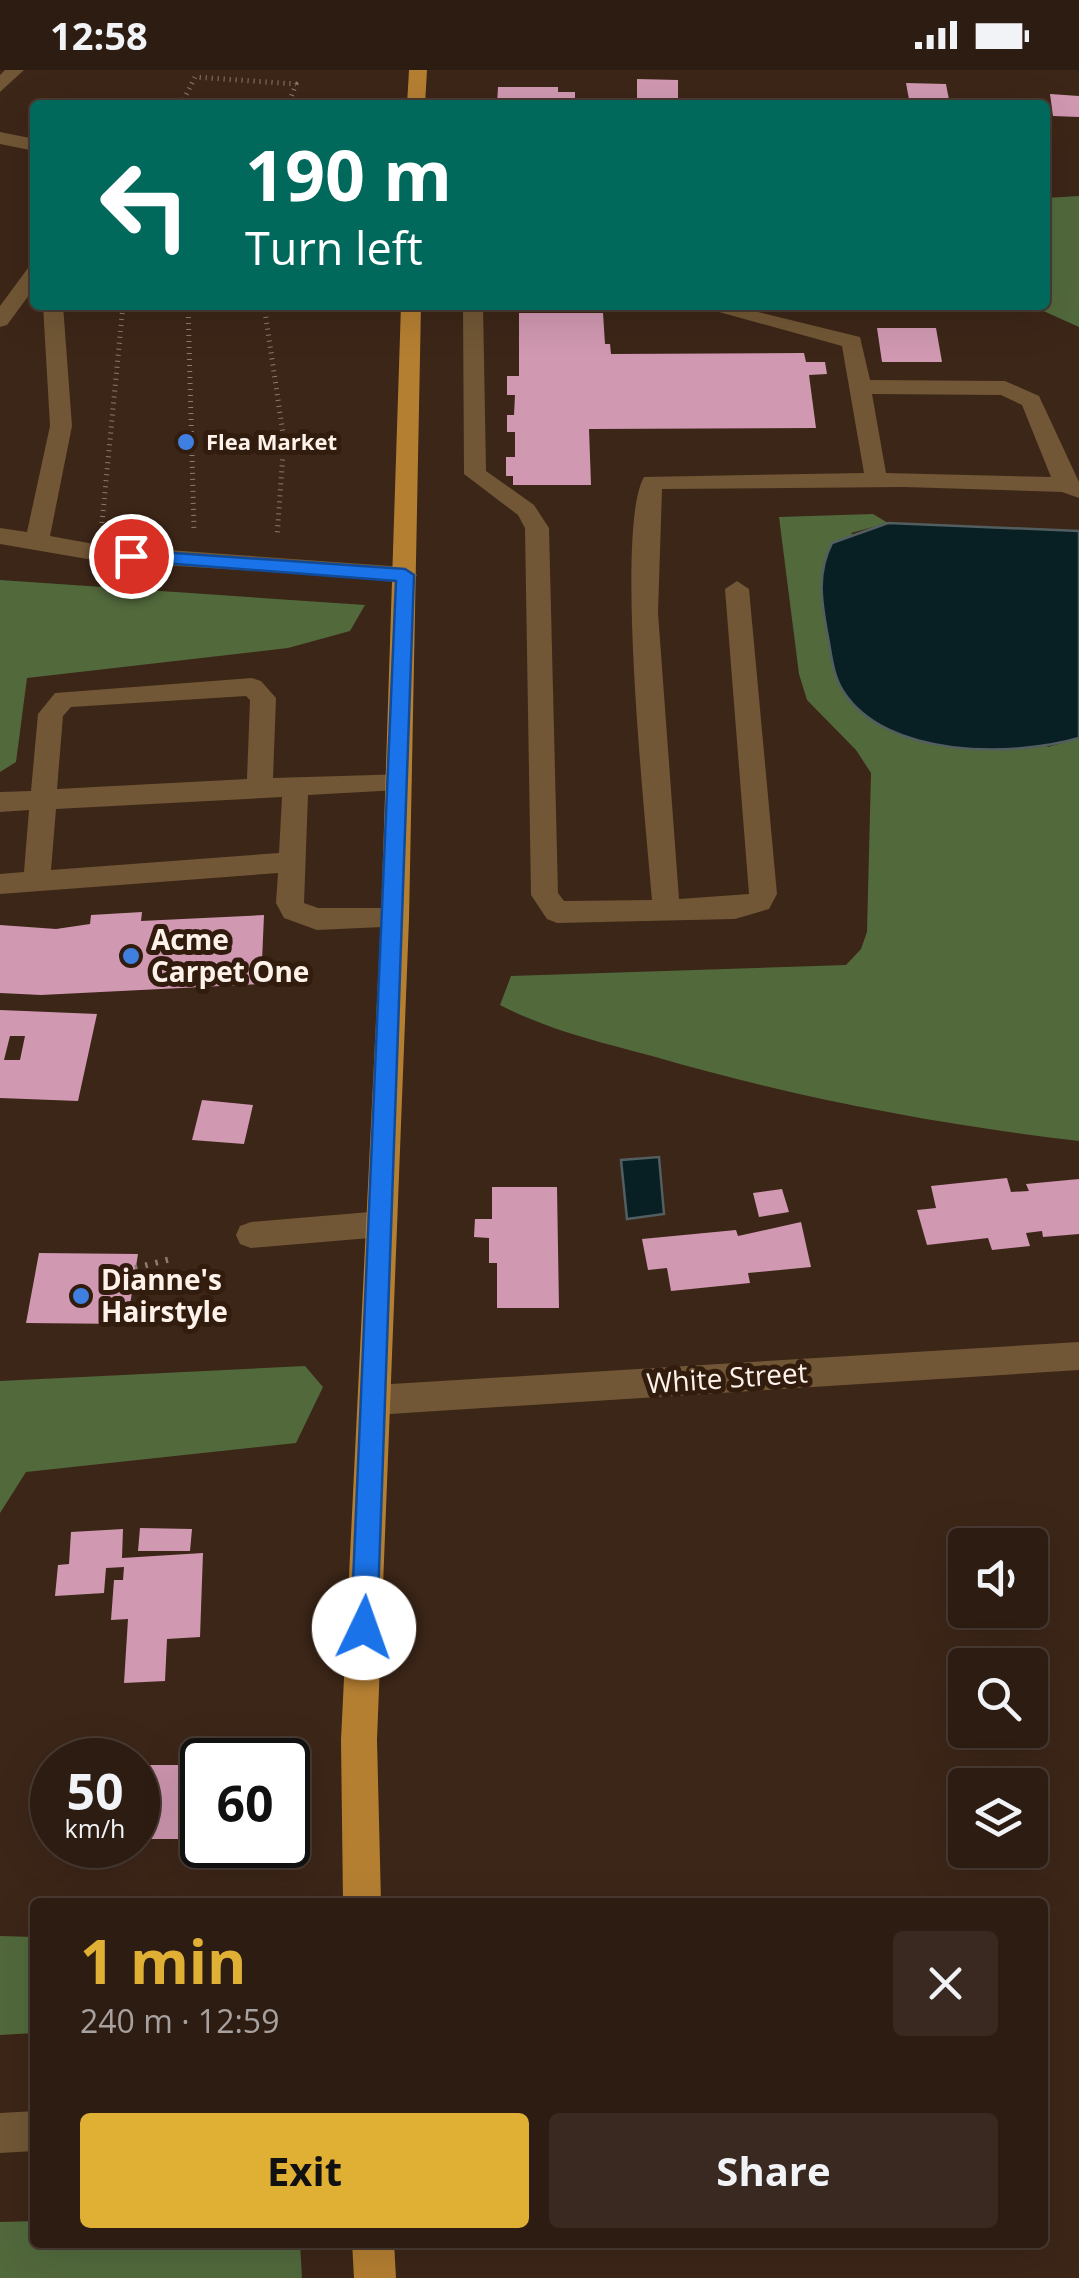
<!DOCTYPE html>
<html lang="en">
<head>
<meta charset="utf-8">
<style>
	:root { --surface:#2d1c12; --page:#392920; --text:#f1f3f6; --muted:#a7a19f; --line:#483a32; --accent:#e0b034 }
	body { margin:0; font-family:"Open Sans",sans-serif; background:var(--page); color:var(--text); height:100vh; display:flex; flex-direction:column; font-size:38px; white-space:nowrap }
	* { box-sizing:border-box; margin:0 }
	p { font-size:32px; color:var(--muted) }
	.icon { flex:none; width:55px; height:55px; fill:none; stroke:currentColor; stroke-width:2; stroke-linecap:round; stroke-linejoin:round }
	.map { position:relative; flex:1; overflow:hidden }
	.side { position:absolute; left:30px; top:1828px; width:1018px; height:350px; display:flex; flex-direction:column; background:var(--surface); border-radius:10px; box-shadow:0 10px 40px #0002,0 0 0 2px var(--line) }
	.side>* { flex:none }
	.top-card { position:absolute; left:30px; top:30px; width:1020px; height:210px; border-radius:10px; box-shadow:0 10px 40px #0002,0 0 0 2px var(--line); background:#00695c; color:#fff; overflow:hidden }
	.controls { position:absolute; left:948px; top:1458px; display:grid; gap:20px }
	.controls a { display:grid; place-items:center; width:100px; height:100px; border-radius:10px; background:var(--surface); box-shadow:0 10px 40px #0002,0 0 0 2px var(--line); font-size:50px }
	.speed { position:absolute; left:30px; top:1668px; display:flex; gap:20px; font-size:50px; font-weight:700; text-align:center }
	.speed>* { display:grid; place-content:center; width:130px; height:130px; border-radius:50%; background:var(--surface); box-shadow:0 10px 40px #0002,0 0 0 2px var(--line); line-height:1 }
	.speed small { font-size:25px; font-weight:400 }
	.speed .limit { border:5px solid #111; border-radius:15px; background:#fff; color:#111 }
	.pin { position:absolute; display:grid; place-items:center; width:85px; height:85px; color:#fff; margin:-42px; border:5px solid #fff; border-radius:50%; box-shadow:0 2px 10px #0007 }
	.me { position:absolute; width:110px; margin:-55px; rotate:3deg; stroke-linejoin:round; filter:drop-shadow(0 0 8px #0008) }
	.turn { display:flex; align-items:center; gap:35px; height:210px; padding:0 50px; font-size:45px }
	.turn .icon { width:130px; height:130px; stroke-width:2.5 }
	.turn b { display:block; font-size:70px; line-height:85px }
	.round { display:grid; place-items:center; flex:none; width:105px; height:105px; border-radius:10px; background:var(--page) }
	.head { display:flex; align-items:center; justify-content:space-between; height:170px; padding:0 50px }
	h1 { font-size:60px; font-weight:700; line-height:75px; color:var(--accent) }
	.button { display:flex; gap:20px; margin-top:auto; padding:20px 50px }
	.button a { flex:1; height:115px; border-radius:10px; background:var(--accent); color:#111; font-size:40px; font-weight:700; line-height:115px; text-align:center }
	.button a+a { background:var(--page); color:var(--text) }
	.status { display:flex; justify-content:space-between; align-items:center; height:70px; padding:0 50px; background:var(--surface); direction:ltr }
	.status svg { height:28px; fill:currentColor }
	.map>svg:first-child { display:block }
	.forest { fill:#52693c }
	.water { fill:#081f23; stroke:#525e5f; stroke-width:2.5 }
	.building { fill:#d098b1; fill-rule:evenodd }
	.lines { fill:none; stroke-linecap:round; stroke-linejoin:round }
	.path-far1 { stroke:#8d7b70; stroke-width:5; stroke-dasharray:1 5; stroke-linecap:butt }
	.path { stroke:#8d7b70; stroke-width:6; stroke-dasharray:2.5 8; stroke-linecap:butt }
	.minor { fill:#715735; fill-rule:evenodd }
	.major { fill:#b57f32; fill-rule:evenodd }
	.route { fill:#1a73e8; stroke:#114b97; stroke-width:2.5 }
	.shop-dot { fill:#3f7fe0; stroke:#311c0e; stroke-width:4 }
	.labels { text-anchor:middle; stroke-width:10; stroke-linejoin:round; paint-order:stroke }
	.far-poi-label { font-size:22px; font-weight:bold; fill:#fef2ea; stroke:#311c0e; text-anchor:start }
	.poi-label { font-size:28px; font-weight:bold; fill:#fef2ea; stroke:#311c0e; text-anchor:start }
	.street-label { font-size:28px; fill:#fef2ea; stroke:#311c0e }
</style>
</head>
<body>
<div class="status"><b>12:58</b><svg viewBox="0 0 49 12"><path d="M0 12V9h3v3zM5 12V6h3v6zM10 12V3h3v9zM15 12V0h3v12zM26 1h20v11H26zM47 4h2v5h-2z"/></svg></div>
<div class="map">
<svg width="1079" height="2208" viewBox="0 0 1079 2208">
	<rect width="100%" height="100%" fill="#3c2618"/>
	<g class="forest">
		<path d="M 1079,126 L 1079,257 L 1030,235 L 1045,235 L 1045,128 Z"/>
		<path d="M 873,444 L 888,453 L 851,463 L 1048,677 L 1079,668 L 1079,1071 C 934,1054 792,1027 652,986 C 600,972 548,960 500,935 L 511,906 L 846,895 L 861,879 L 867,862 L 871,703 L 856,680 L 807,630 L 799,604 L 779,447 Z"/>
		<path d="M 0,510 L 365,535 L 350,561 L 288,578 L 27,608 L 16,692 L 0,702 Z"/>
		<path d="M 305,1296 L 323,1317 L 296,1373 L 26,1402 L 0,1443 L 0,1311 Z"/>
		<path d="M 0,1866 L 35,1867 L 35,1963 L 0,1965 Z"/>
		<path d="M 35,2151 L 35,2172 L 300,2173 L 302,2208 L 0,2208 L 0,2152 Z"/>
	</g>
	<g class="water">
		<path d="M 888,453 L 1079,461 L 1079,668 C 1013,687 886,689 843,621 C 832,604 831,581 827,562 C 821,529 817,503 832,473 Z"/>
		<path d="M 659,1087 L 664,1144 L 627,1149 L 621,1090 Z"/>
	</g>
	<g class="building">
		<path d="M 637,9 L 678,10 L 678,35 L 637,35 Z"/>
		<path d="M 906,13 L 946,14 L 950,35 L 910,35 Z"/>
		<path d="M 498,17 L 558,17 L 558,22 L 575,22 L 575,31 L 497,35 Z"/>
		<path d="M 1050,24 L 1079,26 L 1079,47 L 1053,46 Z"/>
		<path d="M 519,243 L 603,243 L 605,274 L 610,274 L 611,284 L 804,283 L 806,292 L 825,292 L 827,304 L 809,305 L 816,358 L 589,359 L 591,415 L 513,415 L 513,406 L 506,406 L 506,387 L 515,387 L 515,362 L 507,362 L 507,345 L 514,345 L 515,325 L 507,325 L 507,306 L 519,306 Z"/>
		<path d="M 877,258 L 936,258 L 942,292 L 882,292 Z"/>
		<path d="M 142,842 L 141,851 L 264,845 L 261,914 L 41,925 L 0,923 L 0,855 L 56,859 L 90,854 L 91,845 Z"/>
		<path d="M 0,940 L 97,944 L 78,1031 L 0,1028 ZM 10,966 L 25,966 L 20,990 L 4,990 Z"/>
		<path d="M 202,1030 L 253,1035 L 244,1074 L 192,1070 Z"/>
		<path d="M 1007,1108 L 1011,1122 L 1029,1121 L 1026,1114 L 1079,1109 L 1079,1164 L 1043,1167 L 1042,1161 L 1026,1163 L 1030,1176 L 992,1180 L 988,1168 L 927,1175 L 917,1140 L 936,1138 L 931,1116 Z"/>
		<path d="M 492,1117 L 557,1117 L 559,1238 L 497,1238 L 497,1193 L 489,1193 L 489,1168 L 474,1167 L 475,1149 L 492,1149 Z"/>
		<path d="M 782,1119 L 789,1142 L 759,1147 L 753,1123 Z"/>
		<path d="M 801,1152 L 811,1197 L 748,1203 L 750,1213 L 671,1221 L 667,1198 L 648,1200 L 642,1169 L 736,1160 L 738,1166 Z"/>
		<path d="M 39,1183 L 138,1184 L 127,1254 L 26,1253 Z"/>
		<path d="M 140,1458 L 192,1459 L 190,1481 L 138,1481 Z"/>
		<path d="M 123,1459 L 122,1488 L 203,1483 L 200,1567 L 167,1569 L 165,1611 L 124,1613 L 128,1549 L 111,1550 L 114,1510 L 123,1510 L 124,1497 L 106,1498 L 104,1523 L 55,1526 L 58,1495 L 69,1494 L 71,1462 Z"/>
		<path d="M 138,1695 L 201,1695 L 195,1769 L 138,1769 Z"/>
	</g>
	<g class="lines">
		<g class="path-far1">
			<path d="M 181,35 L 195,7 L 296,14 L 288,35"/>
			<path d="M 188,235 L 194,459"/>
			<path d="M 264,235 L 284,370 L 277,467"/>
			<path d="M 102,453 L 123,235"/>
		</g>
		<path class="path" d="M 135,1198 L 171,1189"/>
		<g class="minor">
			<path d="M 5,0 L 24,0 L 0,22 L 0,5 Z"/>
			<path d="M 0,62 L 35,69 L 35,81 L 0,74 Z"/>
			<path d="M 35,196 L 35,217 L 7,255 L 0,257 L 0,236 L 28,198 Z"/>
			<path d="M 43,235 L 63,235 L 72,356 L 50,466 L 99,475 L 405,497 L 417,505 L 413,511 L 99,491 L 0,474 L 0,458 L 27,462 L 50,356 Z"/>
			<path d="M 463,235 L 483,235 L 486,401 L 534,435 L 549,458 L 558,823 L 564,831 L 652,830 C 646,754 614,460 644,407 L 864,403 L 842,276 L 694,235 L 729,235 L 860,267 L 870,310 L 1005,311 L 1039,326 L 1079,412 L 1079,428 L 1062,422 L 904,417 L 662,419 L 658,543 L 679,829 L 749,824 L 725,519 L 737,511 L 749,519 L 777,824 L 769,839 L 735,849 L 557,853 L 547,849 L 531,825 L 525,458 L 518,445 L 464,404 ZM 872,324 L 1001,325 L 1022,335 L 1051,407 L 886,403 Z"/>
			<path d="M 252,608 L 261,611 L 276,628 L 273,708 L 408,704 L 412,711 L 408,718 L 399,720 L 308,725 L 304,833 L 318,838 L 395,838 L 405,842 L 409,849 L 405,856 L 317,860 L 284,848 L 276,833 L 278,803 L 0,824 L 0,804 L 24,802 L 29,740 L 0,742 L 0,722 L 31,721 L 38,644 L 55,623 ZM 246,626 L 250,630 L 247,709 L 57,719 L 63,646 L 71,637 ZM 282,727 L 279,783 L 51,800 L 56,739 Z"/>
			<path d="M 382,1141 L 393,1145 L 397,1154 L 393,1163 L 382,1167 L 251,1178 L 240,1174 L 236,1165 L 240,1156 L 251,1152 Z"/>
			<path d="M 1079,1272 L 1079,1300 L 375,1345 L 364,1340 L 359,1330 L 364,1320 L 375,1315 Z"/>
			<path d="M 35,2041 L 35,2081 L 0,2083 L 0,2043 Z"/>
		</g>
		<g class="major">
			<path d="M 409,0 L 427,0 L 425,35 L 407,35 Z"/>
			<path d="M 401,235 L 421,235 L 409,849 L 377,1670 L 381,1832 L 343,1832 L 341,1670 L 381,849 Z"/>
			<path d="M 352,2172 L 394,2172 L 396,2208 L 354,2208 Z"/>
		</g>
	</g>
	<path class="route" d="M 131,480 L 405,499 L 414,505 L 377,1558 L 374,1567 L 364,1570 L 355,1567 L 351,1558 L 396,511 L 125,490 L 122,486 Z"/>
	<g class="shop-dot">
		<circle cx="186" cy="372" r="10"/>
		<circle cx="131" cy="886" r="10"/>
		<circle cx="81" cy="1226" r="10"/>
	</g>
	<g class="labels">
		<g class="far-poi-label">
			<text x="206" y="380">Flea Market</text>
		</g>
		<g class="poi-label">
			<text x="151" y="880">Acme<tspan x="151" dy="32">Carpet One</tspan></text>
			<text x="101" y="1220">Dianne's<tspan x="101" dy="32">Hairstyle</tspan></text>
		</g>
		<g class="street-label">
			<text transform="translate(727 1308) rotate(-4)" y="10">White Street</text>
		</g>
	</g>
</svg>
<div class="controls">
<a><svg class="icon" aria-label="sound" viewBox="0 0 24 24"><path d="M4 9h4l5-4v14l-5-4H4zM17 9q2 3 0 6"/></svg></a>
<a><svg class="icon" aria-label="search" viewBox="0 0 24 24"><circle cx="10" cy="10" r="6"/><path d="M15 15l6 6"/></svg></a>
<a><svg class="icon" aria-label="layers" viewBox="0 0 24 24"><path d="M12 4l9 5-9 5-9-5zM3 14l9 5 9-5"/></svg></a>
</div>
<div class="speed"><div>50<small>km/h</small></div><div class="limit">60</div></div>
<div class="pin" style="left:131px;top:486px;background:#d93025"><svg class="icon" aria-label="arrive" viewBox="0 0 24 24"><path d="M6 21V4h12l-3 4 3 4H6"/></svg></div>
<svg class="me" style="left:364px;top:1558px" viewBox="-20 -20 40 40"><circle r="19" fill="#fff"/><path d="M0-13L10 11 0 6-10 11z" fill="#1a73e8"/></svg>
<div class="top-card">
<div class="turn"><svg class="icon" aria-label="left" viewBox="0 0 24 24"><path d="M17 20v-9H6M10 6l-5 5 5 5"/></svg><div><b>190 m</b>Turn left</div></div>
</div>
<section class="side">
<div class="head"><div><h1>1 min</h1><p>240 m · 12:59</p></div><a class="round"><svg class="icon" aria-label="close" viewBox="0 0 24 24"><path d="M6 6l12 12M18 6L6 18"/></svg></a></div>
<div class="button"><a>Exit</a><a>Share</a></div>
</section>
</div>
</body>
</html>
